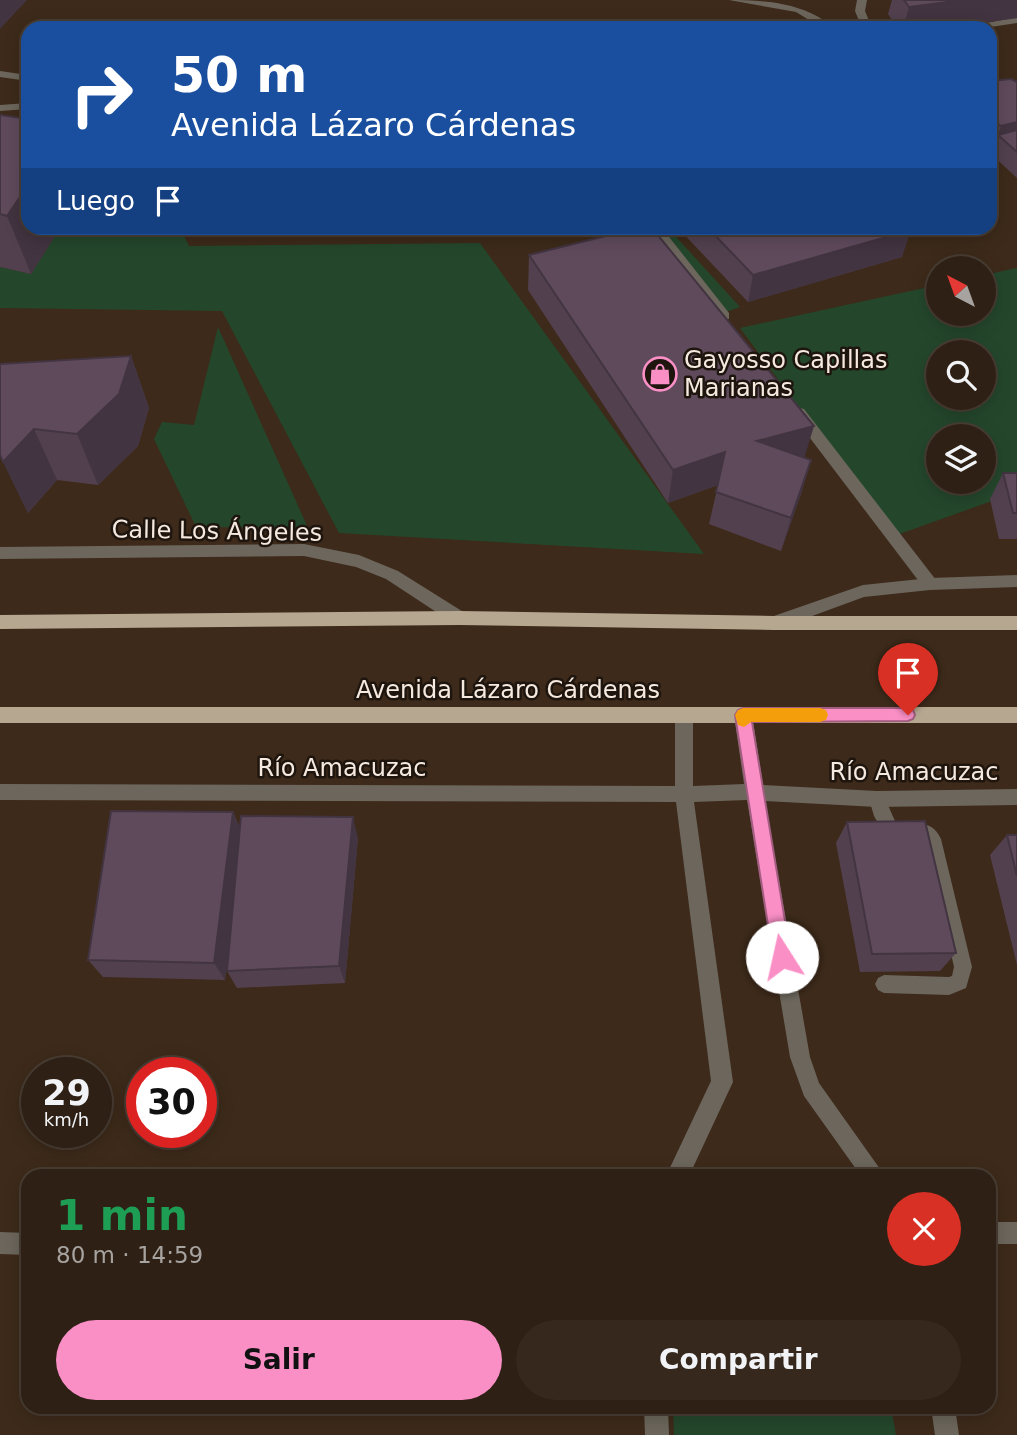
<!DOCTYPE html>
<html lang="es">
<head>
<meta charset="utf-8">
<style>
	:root { --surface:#2e2014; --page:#36281d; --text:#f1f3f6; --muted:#a7a3a0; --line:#493e34; --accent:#fa8fc6 }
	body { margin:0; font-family:"DejaVu Sans",sans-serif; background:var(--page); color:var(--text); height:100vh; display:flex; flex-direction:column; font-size:26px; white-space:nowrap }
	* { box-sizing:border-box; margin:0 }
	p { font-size:23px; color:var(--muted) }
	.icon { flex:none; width:38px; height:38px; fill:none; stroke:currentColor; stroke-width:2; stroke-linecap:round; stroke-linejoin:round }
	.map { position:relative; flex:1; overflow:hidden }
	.side { position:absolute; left:21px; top:1169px; width:975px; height:245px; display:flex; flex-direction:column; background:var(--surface); border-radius:21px; box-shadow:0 4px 18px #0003,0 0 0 2px var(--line) }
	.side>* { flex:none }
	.guide { position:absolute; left:21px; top:21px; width:976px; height:214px; border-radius:21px; box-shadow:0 4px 18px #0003,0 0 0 2px var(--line); background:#1a4fa0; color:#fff; overflow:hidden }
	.needle { width:46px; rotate:319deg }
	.buttons { position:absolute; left:926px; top:256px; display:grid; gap:14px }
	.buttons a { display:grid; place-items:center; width:70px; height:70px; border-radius:50%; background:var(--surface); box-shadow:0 4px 18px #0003,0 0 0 2px var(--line); font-size:35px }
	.speed { position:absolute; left:21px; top:1057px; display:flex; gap:14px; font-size:35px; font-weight:700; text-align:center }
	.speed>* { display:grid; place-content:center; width:91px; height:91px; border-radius:50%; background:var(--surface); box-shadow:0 4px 18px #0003,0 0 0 2px var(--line); line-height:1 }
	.speed small { font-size:18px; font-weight:400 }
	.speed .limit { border:10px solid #d22; background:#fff; color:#111 }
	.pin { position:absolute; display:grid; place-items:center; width:60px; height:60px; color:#fff; margin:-72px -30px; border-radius:50% 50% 50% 0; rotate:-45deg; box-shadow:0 0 7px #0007 }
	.pin .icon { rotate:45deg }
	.me { position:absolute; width:77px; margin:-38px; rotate:350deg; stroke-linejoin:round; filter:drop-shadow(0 0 5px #0008) }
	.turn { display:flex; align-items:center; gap:24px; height:147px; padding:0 35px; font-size:32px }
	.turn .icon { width:91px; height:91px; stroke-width:2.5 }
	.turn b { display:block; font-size:49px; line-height:60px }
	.then { display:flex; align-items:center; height:66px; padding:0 35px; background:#0003; gap:14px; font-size:26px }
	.round { display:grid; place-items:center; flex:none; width:74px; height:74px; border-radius:37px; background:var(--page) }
	.overview { display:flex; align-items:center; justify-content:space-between; height:119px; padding:0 35px }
	h1 { font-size:42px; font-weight:600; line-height:52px; color:#1e9e55 }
	.primary-button { display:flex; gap:14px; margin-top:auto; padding:14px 35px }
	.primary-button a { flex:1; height:80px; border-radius:42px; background:var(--accent); color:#111; font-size:28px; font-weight:600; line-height:80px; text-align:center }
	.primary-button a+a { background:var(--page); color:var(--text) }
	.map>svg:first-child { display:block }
	.green { fill:#24472b; fill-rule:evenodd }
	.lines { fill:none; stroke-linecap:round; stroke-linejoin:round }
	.service { fill:#6c665c; fill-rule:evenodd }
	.minor { fill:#6c665c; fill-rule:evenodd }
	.tertiary { fill:#6c665c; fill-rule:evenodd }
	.trunk { fill:#b5a790; fill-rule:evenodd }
	.wall { fill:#52404f }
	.shaded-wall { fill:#423440 }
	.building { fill:#5f4a5c; stroke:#423440; stroke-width:2 }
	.route { fill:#fa8fc6; stroke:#a25d81; stroke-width:2 }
	.slow { fill:#f59e0b }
	.labels { text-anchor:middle; stroke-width:5; stroke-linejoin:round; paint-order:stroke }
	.poi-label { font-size:24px; fill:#f6e9df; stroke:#1d150e; text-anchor:start }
	.street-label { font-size:24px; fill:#f6e9df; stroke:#1d150e }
</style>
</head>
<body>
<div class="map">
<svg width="1017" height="1435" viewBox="0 0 1017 1435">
	<rect width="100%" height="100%" fill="#3d2a1a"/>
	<g class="green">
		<path d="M 60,228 L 180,228 L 189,246 L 480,243 L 704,554 L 339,533 L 222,311 L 0,308 L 0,267 L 31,274 Z"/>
		<path d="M 625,228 L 668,228 L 740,307 L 706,319 Z"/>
		<path d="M 1017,268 L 1017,492 L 894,536 L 740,328 L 938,285 L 938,313 L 984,313 L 984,275 ZM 938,352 L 984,352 L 984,397 L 938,397 ZM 938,436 L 984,436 L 984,481 L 938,481 Z"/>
		<path d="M 218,327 L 308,528 L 196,527 L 154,439 L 162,422 L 194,425 Z"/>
		<path d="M 673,1407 L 891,1407 L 896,1435 L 674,1435 Z"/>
	</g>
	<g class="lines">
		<g class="service">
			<path d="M 729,0 C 766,0 806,3 834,28 L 822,28 L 796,12 Z"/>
			<path d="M 1017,17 L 1017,23 L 984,28 L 961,28 Z"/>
			<path d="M 877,792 L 883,794 L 895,821 C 913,826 931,817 941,839 L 972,967 L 966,988 L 949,995 L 884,993 L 878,990 L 875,984 L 878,978 L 884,975 L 949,977 L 952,976 L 954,967 L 926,843 C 913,834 898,839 883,832 L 874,816 L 869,799 L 871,794 Z"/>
		</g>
		<g class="minor">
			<path d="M 857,0 L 867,0 L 865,11 L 872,28 L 862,28 L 855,11 Z"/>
			<path d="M 0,71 L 28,75 L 28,81 L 0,77 Z"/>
			<path d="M 28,103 L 28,109 L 0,111 L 0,105 Z"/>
			<path d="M 650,228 L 662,228 L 729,313 L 729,319 L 719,319 Z"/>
			<path d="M 799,408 L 804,409 L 936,580 L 938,584 L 936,588 L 924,588 L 794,417 L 792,413 L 794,409 Z"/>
			<path d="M 304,544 L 359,555 L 398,571 L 465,613 L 467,618 L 465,623 L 453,623 L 386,579 L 356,567 L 304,556 L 0,559 L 0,547 Z"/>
			<path d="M 684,707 L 690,709 L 693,714 L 693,786 L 744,784 L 734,715 L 737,710 L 743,708 L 749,710 L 752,715 L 763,785 L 877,791 L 1017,789 L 1017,805 L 877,807 L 765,801 L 810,1057 L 819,1083 L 885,1176 L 861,1176 L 804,1096 L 790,1057 L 747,800 L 694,802 L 733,1082 L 689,1176 L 666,1176 L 711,1081 L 676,802 L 0,800 L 0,784 L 675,786 L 675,714 L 678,709 Z"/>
			<rect x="989" y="1222" width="28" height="22"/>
			<path d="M 0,1232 L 28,1233 L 28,1255 L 0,1254 Z"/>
			<path d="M 644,1407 L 668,1407 L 669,1435 L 645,1435 Z"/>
			<path d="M 931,1407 L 955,1407 L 959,1435 L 935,1435 Z"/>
		</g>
		<path class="tertiary" d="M 1017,575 L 1017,587 L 930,590 L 864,597 L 774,630 L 768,628 L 766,623 L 768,618 L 863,585 L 930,578 Z"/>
		<g class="trunk">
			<path d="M 459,611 L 774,616 L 1017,616 L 1017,630 L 774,630 L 459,625 L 0,629 L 0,615 Z"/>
			<rect x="0" y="707" width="1017" height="16"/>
		</g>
	</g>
	<g class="wall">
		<path d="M 892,0 L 1017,0 L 1017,18 L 945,28 L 897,28 L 888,14 Z"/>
		<path d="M 990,81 L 1017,82 L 1017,178 L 990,153 Z"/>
		<path d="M 0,115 L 28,228 L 60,228 L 31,274 L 0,267 Z"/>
		<path d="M 678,228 L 909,228 L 902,257 L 748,302 Z"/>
		<path d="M 529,255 L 804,458 L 811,460 L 801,494 L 781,551 L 709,524 L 718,485 L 668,503 L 528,290 Z"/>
		<path d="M 131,356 L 149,408 L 138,446 L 98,485 L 57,480 L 28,513 L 0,455 Z"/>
		<path d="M 1003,473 L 1017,473 L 1017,539 L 999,539 L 990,499 Z"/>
		<path d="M 233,812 L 240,828 L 358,838 L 345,983 L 237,988 L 227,971 L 231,923 L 225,980 L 103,977 L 88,960 Z"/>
		<path d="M 847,822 L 956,953 L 940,971 L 860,972 L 836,843 Z"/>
		<path d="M 1007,835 L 1017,835 L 1017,965 L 990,855 Z"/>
	</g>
	<g class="shaded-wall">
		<path d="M 0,0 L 27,0 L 0,29 Z"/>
		<path d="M 963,0 L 1017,0 L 1017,18 L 945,28 L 903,28 L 909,7 Z"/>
		<path d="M 1017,122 L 1017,147 L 998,135 L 1001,126 Z"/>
		<path d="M 28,185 L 28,228 L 60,228 L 31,274 L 7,216 Z"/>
		<path d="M 911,230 L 902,257 L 748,302 L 753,275 Z"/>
		<path d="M 131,356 L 149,408 L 138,446 L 98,485 L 77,434 Z"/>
		<path d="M 814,426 L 804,459 L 757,441 Z"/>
		<path d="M 34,429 L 57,480 L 28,513 L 3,462 Z"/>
		<path d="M 725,452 L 718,485 L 668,503 L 673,470 Z"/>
		<path d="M 811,460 L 801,494 L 781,551 L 791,518 Z"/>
		<path d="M 233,812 L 242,832 L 225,980 L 214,963 Z"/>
		<path d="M 353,817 L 358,838 L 345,983 L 339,966 Z"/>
	</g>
	<g class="building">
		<path d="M 904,0 L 963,0 L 909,7 Z"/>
		<path d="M 1011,79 L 1017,82 L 1017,122 L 1001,126 L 990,118 L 990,81 Z"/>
		<path d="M 0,115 L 28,119 L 28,185 L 7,216 L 0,214 Z"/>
		<path d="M 1017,130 L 1017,152 L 998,135 Z"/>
		<path d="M 638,228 L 652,228 L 814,426 L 757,441 L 811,460 L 791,518 L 716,492 L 725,452 L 673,470 L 529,255 Z"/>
		<path d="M 708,228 L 909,228 L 911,230 L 753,275 Z"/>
		<path d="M 131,356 L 119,394 L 77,434 L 34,429 L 3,462 L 0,455 L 0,364 Z"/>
		<path d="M 1003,473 L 1017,473 L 1017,513 L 1013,513 Z"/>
		<path d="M 111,811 L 233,812 L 214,963 L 88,960 Z"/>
		<path d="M 241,816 L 353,817 L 339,966 L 227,971 Z"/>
		<path d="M 925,821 L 956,953 L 872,954 L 847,822 Z"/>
		<path d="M 1007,835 L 1017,835 L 1017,876 Z"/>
	</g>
	<path class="route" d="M 743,708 L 908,708 L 913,710 L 915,715 L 913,719 L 908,721 L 752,722 L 791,957 L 789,963 L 782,965 L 776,963 L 773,957 L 735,715 L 738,710 Z"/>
	<path class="slow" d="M 743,708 L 820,708 L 826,710 L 828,715 L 826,720 L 820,722 L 751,722 L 744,727 L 738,725 L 735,715 L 738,710 Z"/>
	<defs>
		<symbol id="shop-ring" viewBox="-11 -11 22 22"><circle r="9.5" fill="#1d150e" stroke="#fa8fc6" stroke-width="1.5"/><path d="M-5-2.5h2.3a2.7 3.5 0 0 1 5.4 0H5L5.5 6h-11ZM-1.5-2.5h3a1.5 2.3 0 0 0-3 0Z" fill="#fa8fc6"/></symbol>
	</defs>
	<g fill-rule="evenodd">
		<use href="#shop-ring" x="641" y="355" width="38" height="38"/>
	</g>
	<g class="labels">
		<g class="poi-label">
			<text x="684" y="368">Gayosso Capillas<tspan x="684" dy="28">Marianas</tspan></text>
		</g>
		<g class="street-label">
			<text transform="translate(217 531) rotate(1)" y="8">Calle Los Ángeles</text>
			<text x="508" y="698">Avenida Lázaro Cárdenas</text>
			<text x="342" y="776">Río Amacuzac</text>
			<text x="914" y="780">Río Amacuzac</text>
		</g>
	</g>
</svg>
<div class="buttons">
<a><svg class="needle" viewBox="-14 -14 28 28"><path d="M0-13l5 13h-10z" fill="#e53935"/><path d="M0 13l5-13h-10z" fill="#a7a3a0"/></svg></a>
<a><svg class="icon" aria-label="search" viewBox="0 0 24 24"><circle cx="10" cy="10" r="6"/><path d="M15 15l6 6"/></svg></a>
<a><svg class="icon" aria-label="layers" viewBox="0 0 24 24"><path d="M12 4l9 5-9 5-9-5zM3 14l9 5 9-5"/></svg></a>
</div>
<div class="speed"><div>29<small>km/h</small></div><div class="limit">30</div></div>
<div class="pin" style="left:908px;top:715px;background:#d93025"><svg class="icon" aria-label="arrive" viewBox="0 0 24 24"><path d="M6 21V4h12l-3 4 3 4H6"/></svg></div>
<svg class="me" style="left:782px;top:957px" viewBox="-20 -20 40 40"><circle r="19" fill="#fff"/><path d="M0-13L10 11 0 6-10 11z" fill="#fa8fc6"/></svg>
<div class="guide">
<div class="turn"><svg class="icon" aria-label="right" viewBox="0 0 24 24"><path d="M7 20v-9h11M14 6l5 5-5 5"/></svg><div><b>50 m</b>Avenida Lázaro Cárdenas</div></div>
<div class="then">Luego<svg class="icon" aria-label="arrive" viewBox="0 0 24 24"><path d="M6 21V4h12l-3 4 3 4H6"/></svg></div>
</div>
<section class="side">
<div class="overview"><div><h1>1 min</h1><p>80 m · 14:59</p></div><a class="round" style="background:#d93025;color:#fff"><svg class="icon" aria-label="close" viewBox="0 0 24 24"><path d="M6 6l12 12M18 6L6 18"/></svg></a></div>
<div class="primary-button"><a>Salir</a><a>Compartir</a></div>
</section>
</div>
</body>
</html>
